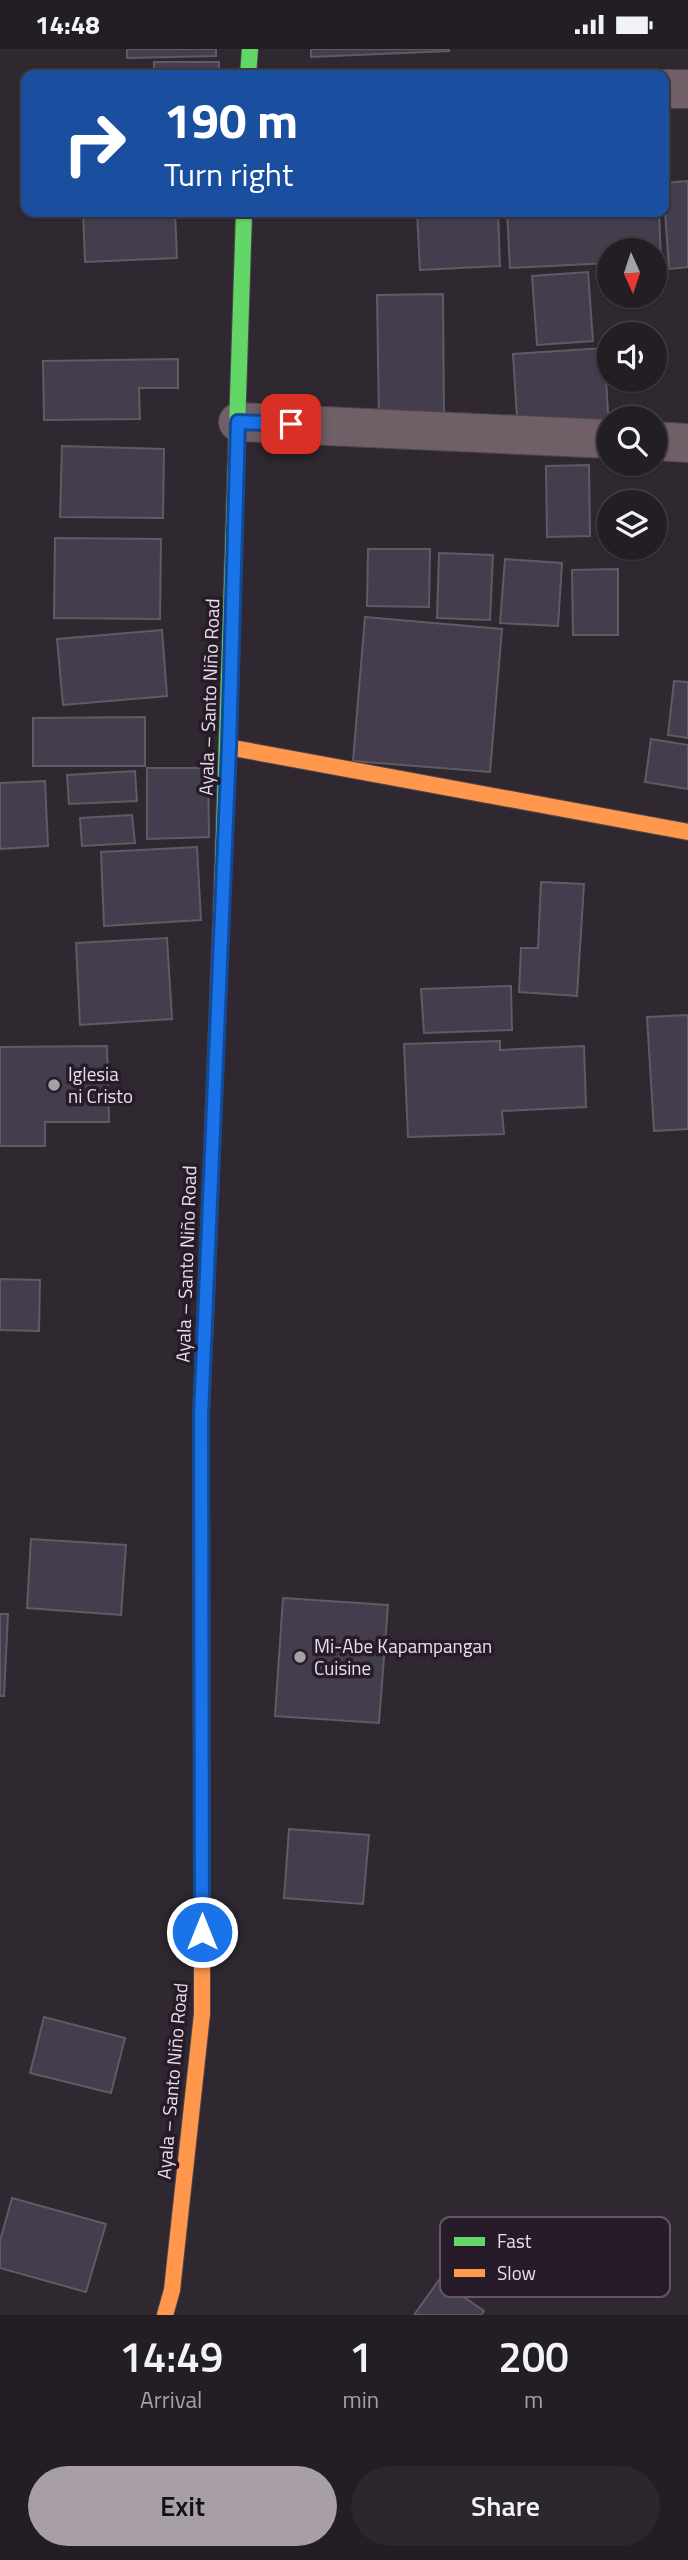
<!DOCTYPE html>
<html lang="en">
<head>
<meta charset="utf-8">
<style>
	:root { --surface:#231e24; --page:#2b272c; --text:#f1f3f6; --muted:#a3a2a6; --line:#403c41; --accent:#a79ea7 }
	body { margin:0; font-family:"Titillium Web",sans-serif; background:var(--page); color:var(--text); height:100vh; display:flex; flex-direction:column; font-size:26px; white-space:nowrap }
	* { box-sizing:border-box; margin:0 }
	p { font-size:23px; color:var(--muted) }
	.icon { flex:none; width:38px; height:38px; fill:none; stroke:currentColor; stroke-width:2; stroke-linecap:round; stroke-linejoin:round }
	.map { position:relative; height:2266px; overflow:hidden }
	.panel { display:flex; flex-direction:column; background:var(--surface); flex:1 }
	.panel>* { flex:none }
	.hud { position:absolute; left:21px; top:21px; width:648px; height:147px; border-radius:14px; box-shadow:0 2px 5px #0004,0 0 0 2px var(--line); background:#1a4fa0; color:#fff; overflow:hidden }
	.needle { width:46px; rotate:177deg }
	.controls { position:absolute; left:597px; top:189px; display:grid; gap:14px }
	.controls a { display:grid; place-items:center; width:70px; height:70px; border-radius:50%; background:var(--surface); box-shadow:0 2px 5px #0004,0 0 0 2px var(--line); font-size:35px }
	.pin { position:absolute; display:grid; place-items:center; width:60px; height:60px; color:#fff; margin:-30px; border-radius:14px; box-shadow:0 4px 10px #0006 }
	.me { position:absolute; width:77px; margin:-38px; rotate:0deg; stroke-linejoin:round; filter:drop-shadow(0 0 5px #0008) }
	.turn { display:flex; align-items:center; gap:24px; height:147px; padding:0 28px; font-size:32px }
	.turn .icon { width:91px; height:91px; stroke-width:2.5 }
	.turn b { display:block; font-size:49px; line-height:60px }
	.eta { display:flex; justify-content:space-evenly; align-items:center; height:119px; text-align:center }
	.eta b { font-size:42px; font-weight:600; line-height:49px }
	.action { display:flex; gap:14px; margin-top:auto; padding:14px 28px }
	.action a { flex:1; height:80px; border-radius:42px; background:var(--accent); color:#111; font-size:28px; font-weight:600; line-height:80px; text-align:center }
	.action a+a { background:var(--page); color:var(--text) }
	.status { display:flex; justify-content:space-between; align-items:center; height:49px; padding:0 35px; background:var(--surface); direction:ltr }
	.status svg { height:19px; fill:currentColor }
	.map>svg:first-child { display:block }
	.building { fill:#433d4e; stroke:#5f5b63; stroke-width:2 }
	.lines { fill:none; stroke-linecap:round; stroke-linejoin:round }
	.street-casing { stroke:#4c464c; stroke-width:40 }
	.fast-casing { stroke:#4c464c; stroke-width:18 }
	.slow-casing { stroke:#4c464c; stroke-width:18 }
	.street { stroke:#705f66; stroke-width:38 }
	.fast { stroke:#63d668; stroke-width:16 }
	.slow { stroke:#ff974d; stroke-width:16 }
	.route-casing { stroke:#114b97; stroke-width:18 }
	.route { stroke:#1a73e8; stroke-width:12 }
	.poi-dot { fill:#a79ea7; stroke:#281b29; stroke-width:2.5 }
	.labels { text-anchor:middle; stroke-width:7; stroke-linejoin:round; paint-order:stroke }
	.street-label { font-size:19px; fill:#e7dee7; stroke:#281b29 }
	.poi-label { font-size:19px; fill:#e7dee7; stroke:#281b29; text-anchor:start }
	.key { fill:#281b29; stroke:#615662; stroke-width:2 }
	.key-label { font-size:19px; fill:#e7dee7 }
</style>
</head>
<body>
<div class="status"><b>14:48</b><svg viewBox="0 0 49 12"><path d="M0 12V9h3v3zM5 12V6h3v6zM10 12V3h3v9zM15 12V0h3v12zM26 1h20v11H26zM47 4h2v5h-2z"/></svg></div>
<div class="map">
<svg width="688" height="2266" viewBox="0 0 688 2266">
	<rect width="100%" height="100%" fill="#2f2830"/>
	<g class="building">
		<path d="M 127,0 L 216,0 L 216,7 L 127,9 Z"/>
		<path d="M 311,0 L 449,0 L 449,2 L 311,8 Z"/>
		<rect x="154" y="13" width="65" height="13"/>
		<path d="M 688,132 L 688,218 L 669,220 L 663,134 Z"/>
		<path d="M 83,163 L 175,163 L 177,209 L 85,213 Z"/>
		<path d="M 417,163 L 498,163 L 500,217 L 420,221 Z"/>
		<path d="M 507,163 L 659,163 L 661,212 L 654,212 L 654,201 L 609,201 L 609,214 L 510,219 Z"/>
		<path d="M 588,223 L 593,292 L 537,296 L 532,227 Z"/>
		<path d="M 443,245 L 444,371 L 379,371 L 377,246 Z"/>
		<path d="M 604,299 L 609,379 L 518,385 L 513,305 Z"/>
		<path d="M 178,310 L 178,339 L 139,339 L 140,370 L 44,371 L 43,312 Z"/>
		<path d="M 62,397 L 164,400 L 163,469 L 60,468 Z"/>
		<path d="M 589,416 L 590,487 L 547,488 L 546,417 Z"/>
		<path d="M 55,489 L 161,490 L 160,570 L 54,569 Z"/>
		<path d="M 368,500 L 430,500 L 429,558 L 367,557 Z"/>
		<path d="M 439,504 L 493,506 L 490,571 L 437,569 Z"/>
		<path d="M 505,510 L 562,514 L 558,577 L 500,574 Z"/>
		<path d="M 618,520 L 618,586 L 573,586 L 572,521 Z"/>
		<path d="M 365,568 L 502,580 L 490,723 L 353,712 Z"/>
		<path d="M 162,581 L 167,647 L 63,656 L 57,590 Z"/>
		<path d="M 674,632 L 688,633 L 688,689 L 668,686 Z"/>
		<path d="M 145,668 L 145,717 L 33,717 L 33,669 Z"/>
		<path d="M 651,690 L 688,696 L 688,740 L 645,733 Z"/>
		<path d="M 147,719 L 208,719 L 209,788 L 147,790 Z"/>
		<path d="M 135,722 L 137,752 L 69,755 L 67,726 Z"/>
		<path d="M 45,732 L 48,797 L 0,800 L 0,734 Z"/>
		<path d="M 132,766 L 135,794 L 82,797 L 80,769 Z"/>
		<path d="M 197,798 L 201,871 L 104,877 L 101,803 Z"/>
		<path d="M 541,833 L 584,835 L 577,947 L 519,943 L 521,899 L 538,899 Z"/>
		<path d="M 167,889 L 172,970 L 80,976 L 76,894 Z"/>
		<path d="M 511,937 L 512,981 L 424,984 L 421,940 Z"/>
		<path d="M 688,966 L 688,1080 L 654,1082 L 647,968 Z"/>
		<path d="M 500,992 L 500,1001 L 584,997 L 586,1058 L 502,1062 L 504,1085 L 408,1088 L 404,995 Z"/>
		<path d="M 107,997 L 109,1073 L 45,1073 L 45,1097 L 0,1097 L 0,998 Z"/>
		<path d="M 0,1230 L 40,1231 L 39,1282 L 0,1281 Z"/>
		<path d="M 31,1490 L 126,1496 L 121,1566 L 27,1559 Z"/>
		<path d="M 283,1549 L 388,1556 L 379,1674 L 275,1667 Z"/>
		<path d="M 0,1565 L 8,1565 L 4,1647 L 0,1647 Z"/>
		<path d="M 289,1780 L 369,1786 L 363,1855 L 284,1849 Z"/>
		<path d="M 44,1968 L 125,1989 L 111,2044 L 30,2024 Z"/>
		<path d="M 12,2149 L 106,2175 L 86,2243 L 0,2219 L 0,2192 Z"/>
		<path d="M 439,2231 L 484,2262 L 481,2266 L 414,2266 Z"/>
	</g>
	<g class="lines">
		<defs>
			<g id="street">
				<path d="M 663,40 L 688,40"/>
				<path d="M 238,373 L 609,390"/>
				<path d="M 654,392 L 688,394"/>
			</g>
			<g id="fast">
				<path d="M 248,26 L 250,0"/>
				<path d="M 221,874 L 244,163"/>
				<path d="M 202,1840 L 201,1367 L 207,1228"/>
			</g>
			<g id="slow">
				<path d="M 228,698 L 688,783"/>
				<path d="M 207,1228 L 221,874"/>
				<path d="M 165,2266 L 172,2241 L 202,1965 L 202,1840"/>
			</g>
		</defs>
		<use href="#street" class="street-casing"/>
		<use href="#fast" class="fast-casing"/>
		<use href="#slow" class="slow-casing"/>
		<use href="#street" class="street"/>
		<use href="#fast" class="fast"/>
		<use href="#slow" class="slow"/>
	</g>
	<g class="lines">
		<defs>
			<path id="route" d="M 202,1883 L 201,1367 L 229,698 L 238,373 L 291,375"/>
		</defs>
		<use href="#route" class="route-casing"/>
		<use href="#route" class="route"/>
	</g>
	<g class="poi-dot">
		<circle cx="54" cy="1036" r="7"/>
		<circle cx="300" cy="1608" r="7"/>
	</g>
	<g class="labels">
		<g class="street-label">
			<text transform="translate(209 648) rotate(-88)" y="7">Ayala – Santo Niño Road</text>
			<text transform="translate(186 1215) rotate(-88)" y="7">Ayala – Santo Niño Road</text>
			<text transform="translate(172 2032) rotate(-85)" y="7">Ayala – Santo Niño Road</text>
		</g>
		<g class="poi-label">
			<text x="68" y="1032">Iglesia<tspan x="68" dy="22">ni Cristo</tspan></text>
			<text x="314" y="1604">Mi-Abe Kapampangan<tspan x="314" dy="22">Cuisine</tspan></text>
		</g>
	</g>
	<rect x="440" y="2168" width="230" height="80" rx="10" class="key"/>
	<rect x="454" y="2188" width="31" height="9" fill="#63d668"/>
	<rect x="454" y="2220" width="31" height="8" fill="#ff974d"/>
	<g class="key-label">
		<text x="497" y="2199">Fast</text>
		<text x="497" y="2231">Slow</text>
	</g>
</svg>
<div class="controls">
<a><svg class="needle" viewBox="-14 -14 28 28"><path d="M0-13l5 13h-10z" fill="#e53935"/><path d="M0 13l5-13h-10z" fill="#a3a2a6"/></svg></a>
<a><svg class="icon" aria-label="sound" viewBox="0 0 24 24"><path d="M4 9h4l5-4v14l-5-4H4zM17 9q2 3 0 6"/></svg></a>
<a><svg class="icon" aria-label="search" viewBox="0 0 24 24"><circle cx="10" cy="10" r="6"/><path d="M15 15l6 6"/></svg></a>
<a><svg class="icon" aria-label="layers" viewBox="0 0 24 24"><path d="M12 4l9 5-9 5-9-5zM3 14l9 5 9-5"/></svg></a>
</div>
<div class="pin" style="left:291px;top:375px;background:#d93025"><svg class="icon" aria-label="arrive" viewBox="0 0 24 24"><path d="M6 21V4h12l-3 4 3 4H6"/></svg></div>
<svg class="me" style="left:202px;top:1883px" viewBox="-20 -20 40 40"><circle r="17" fill="#1a73e8" stroke="#fff" stroke-width="3"/><path d="M0-11L8 9 0 5-8 9z" fill="#fff"/></svg>
<div class="hud">
<div class="turn"><svg class="icon" aria-label="right" viewBox="0 0 24 24"><path d="M7 20v-9h11M14 6l5 5-5 5"/></svg><div><b>190 m</b>Turn right</div></div>
</div>
</div>
<section class="panel">
<div class="eta">
<div><b>14:49</b><p>Arrival</p></div>
<div><b>1</b><p>min</p></div>
<div><b>200</b><p>m</p></div>
</div>
<div class="action"><a>Exit</a><a>Share</a></div>
</section>
</body>
</html>
